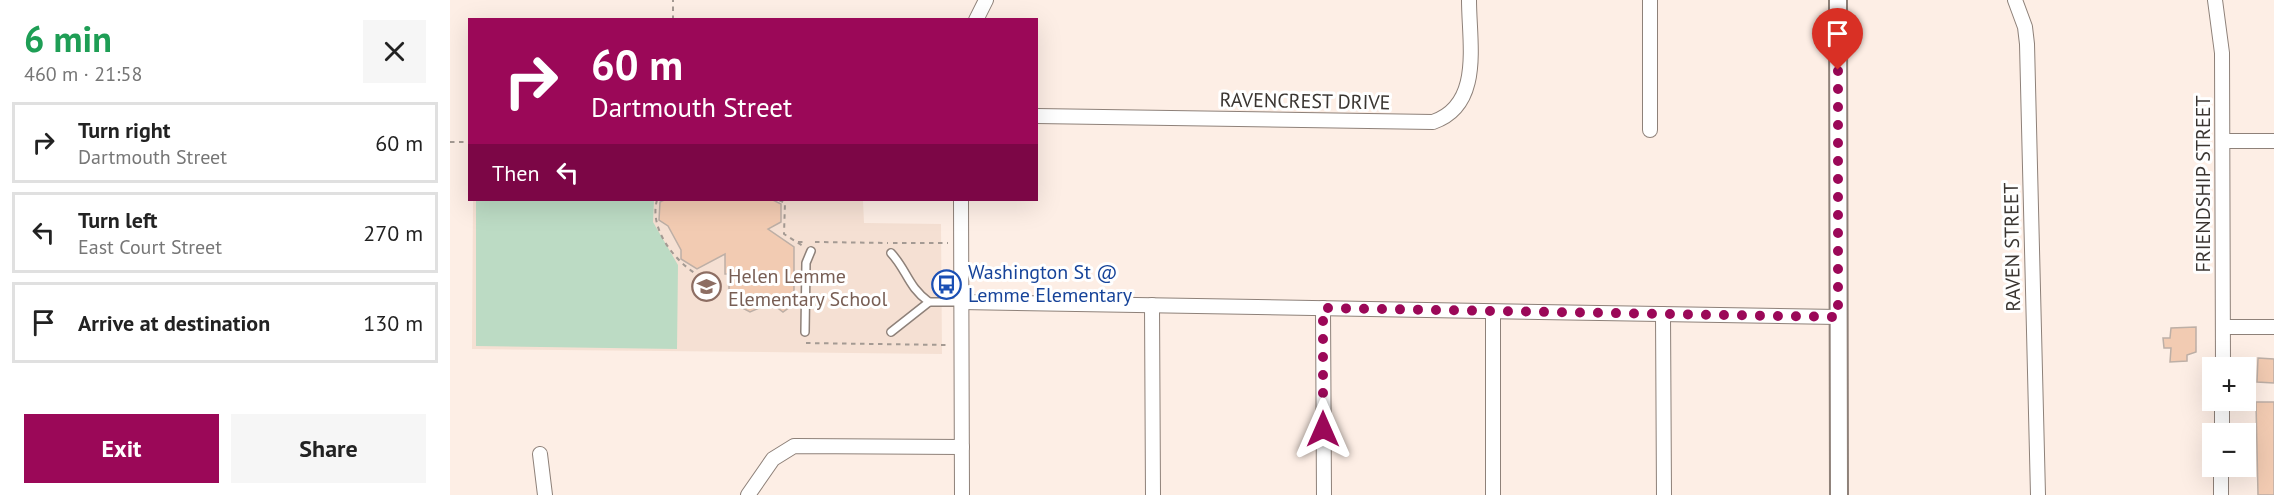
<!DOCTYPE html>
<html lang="en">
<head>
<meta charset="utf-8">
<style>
	:root { --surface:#fff; --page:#f6f6f6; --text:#222; --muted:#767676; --line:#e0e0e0; --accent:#9b0858 }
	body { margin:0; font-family:"PT Sans",sans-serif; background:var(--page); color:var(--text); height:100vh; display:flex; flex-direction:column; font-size:22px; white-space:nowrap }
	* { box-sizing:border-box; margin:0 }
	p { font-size:20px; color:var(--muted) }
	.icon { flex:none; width:33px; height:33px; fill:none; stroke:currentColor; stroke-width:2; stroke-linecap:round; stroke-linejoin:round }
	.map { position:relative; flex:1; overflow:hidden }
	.drawer { display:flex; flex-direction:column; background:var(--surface); width:450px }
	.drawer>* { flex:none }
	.hud { position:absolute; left:18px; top:18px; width:570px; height:183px; border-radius:0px; box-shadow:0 6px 24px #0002; background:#9b0858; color:#fff; overflow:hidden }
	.tools { position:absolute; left:1752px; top:357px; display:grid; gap:12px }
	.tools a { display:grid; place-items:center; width:54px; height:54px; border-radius:0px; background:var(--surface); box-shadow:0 6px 24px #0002; font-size:30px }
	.pin { position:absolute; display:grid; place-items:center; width:51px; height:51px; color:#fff; margin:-62px -26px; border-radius:50% 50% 50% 0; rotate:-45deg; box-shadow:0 0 6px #0007 }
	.pin .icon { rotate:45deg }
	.me { position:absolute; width:66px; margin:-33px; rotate:0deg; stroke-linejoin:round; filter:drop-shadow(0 0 4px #0008) }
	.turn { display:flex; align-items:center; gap:21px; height:126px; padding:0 24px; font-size:27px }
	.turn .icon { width:78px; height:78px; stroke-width:2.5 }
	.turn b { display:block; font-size:42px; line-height:51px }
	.then { display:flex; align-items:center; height:57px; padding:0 24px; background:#0003; gap:12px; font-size:22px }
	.round { display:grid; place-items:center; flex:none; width:63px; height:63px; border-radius:0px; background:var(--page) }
	.overview { display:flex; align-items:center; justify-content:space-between; height:102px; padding:0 24px }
	h1 { font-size:36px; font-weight:700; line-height:45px; color:#1e9e55 }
	.cta { display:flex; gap:12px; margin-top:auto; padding:12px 24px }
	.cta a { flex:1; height:69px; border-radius:0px; background:var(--accent); color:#fff; font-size:24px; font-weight:700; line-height:69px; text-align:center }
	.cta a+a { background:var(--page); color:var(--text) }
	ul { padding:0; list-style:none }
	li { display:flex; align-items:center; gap:18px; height:81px; margin:0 12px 9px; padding:0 12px; border:3px solid var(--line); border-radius:0px }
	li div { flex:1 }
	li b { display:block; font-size:22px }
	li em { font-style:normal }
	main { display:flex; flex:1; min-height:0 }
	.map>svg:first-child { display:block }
	.built { fill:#f5e0d3 }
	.green { fill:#bcdbc4 }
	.building { fill:#f2cbb2; stroke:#bdafa6; stroke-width:1.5 }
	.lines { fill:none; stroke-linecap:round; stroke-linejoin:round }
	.service-casing { stroke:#8e8179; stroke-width:10 }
	.minor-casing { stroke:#8e8179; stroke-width:16 }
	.tertiary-casing { stroke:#8e8179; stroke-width:20 }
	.path { stroke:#a49a93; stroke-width:2; stroke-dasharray:4.5 4.5; stroke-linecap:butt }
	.service { stroke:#fff; stroke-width:7 }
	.minor { stroke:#fff; stroke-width:14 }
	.tertiary { stroke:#fff; stroke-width:16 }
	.route { stroke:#9b0858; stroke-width:10; stroke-dasharray:0 18 }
	.labels { text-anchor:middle; stroke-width:6; stroke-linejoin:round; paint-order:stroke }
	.street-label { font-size:20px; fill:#3a3531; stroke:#fff }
	.transit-label { font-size:20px; fill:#164399; stroke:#fff; text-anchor:start }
	.education-label { font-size:20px; fill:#785e54; stroke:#fff; text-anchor:start }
</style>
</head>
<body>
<main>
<section class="drawer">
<div class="overview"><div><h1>6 min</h1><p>460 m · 21:58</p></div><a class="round"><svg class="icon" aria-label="close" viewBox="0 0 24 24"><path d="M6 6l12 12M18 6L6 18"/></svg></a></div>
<ul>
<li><svg class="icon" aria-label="right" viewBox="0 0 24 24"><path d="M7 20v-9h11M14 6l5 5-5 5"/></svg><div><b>Turn right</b><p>Dartmouth Street</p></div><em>60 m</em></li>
<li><svg class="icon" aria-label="left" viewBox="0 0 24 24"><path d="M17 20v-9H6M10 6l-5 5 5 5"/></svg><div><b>Turn left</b><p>East Court Street</p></div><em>270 m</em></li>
<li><svg class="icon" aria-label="arrive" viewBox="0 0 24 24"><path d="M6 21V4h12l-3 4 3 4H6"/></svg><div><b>Arrive at destination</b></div><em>130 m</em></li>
</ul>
<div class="cta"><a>Exit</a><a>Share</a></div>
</section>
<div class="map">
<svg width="1824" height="495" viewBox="0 0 1824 495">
	<rect width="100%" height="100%" fill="#fdeee5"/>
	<path class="built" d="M 23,200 L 413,200 L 414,223 L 491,224 L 492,354 L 22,349 Z"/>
	<path class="green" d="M 26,200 L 204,200 L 203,222 L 228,265 L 227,349 L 26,346 Z"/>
	<g class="building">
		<path d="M 214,200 L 323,200 L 331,204 L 331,222 L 318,229 L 344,247 L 344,304 L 333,312 L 321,303 L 300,312 L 279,301 L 279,274 L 275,274 L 275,254 L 247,269 L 231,259 L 231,250 L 218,226 L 209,220 L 210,202 Z"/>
		<path d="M 1746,327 L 1746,352 L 1737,355 L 1737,361 L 1720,362 L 1721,348 L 1714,348 L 1713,338 L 1720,338 L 1721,328 Z"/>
		<path d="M 1808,358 L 1824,359 L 1824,383 L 1807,382 Z"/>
		<path d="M 1806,402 L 1824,402 L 1824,495 L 1808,495 Z"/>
	</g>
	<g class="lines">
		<defs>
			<g id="service">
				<path d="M 479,302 L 511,302"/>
				<path d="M 355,332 L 356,263 L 361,251"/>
				<path d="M 441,332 L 479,302 C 458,287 457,270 441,253"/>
			</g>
			<g id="minor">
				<path d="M 1565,0 L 1575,27 L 1577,44 L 1588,495"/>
				<path d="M 1765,0 L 1772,53 L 1773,368"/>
				<path d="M 526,20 L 536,0"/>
				<path d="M 586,116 L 983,122 C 1033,105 1019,43 1019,0"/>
				<path d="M 1200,130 L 1200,0"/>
				<path d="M 1773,141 L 1824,141"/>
				<path d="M 511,200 L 512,495"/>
				<path d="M 511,302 L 1388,317"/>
				<path d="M 702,305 L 703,495"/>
				<path d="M 873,308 L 874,495"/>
				<path d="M 1043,312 L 1043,495"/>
				<path d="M 1213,314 L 1214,495"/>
				<path d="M 1773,327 L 1824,327"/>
				<path d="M 1772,434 L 1772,400"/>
				<path d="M 90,454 L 95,495"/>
				<path d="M 298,495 L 323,459 L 344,446 L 512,447"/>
				<path d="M 1771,495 L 1771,466"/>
			</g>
			<path id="tertiary" d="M 1388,0 L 1389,495"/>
		</defs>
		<use href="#service" class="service-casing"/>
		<use href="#minor" class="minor-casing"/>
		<use href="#tertiary" class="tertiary-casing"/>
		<g class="path">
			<path d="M 223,20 L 223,0"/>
			<path d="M 0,142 L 20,142"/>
			<path d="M 207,200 C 199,228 223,259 246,274"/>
			<path d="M 329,200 L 335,203 L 334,234 L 353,246"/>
			<path d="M 348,242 L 357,242"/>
			<path d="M 365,242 L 438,243"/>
			<path d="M 443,243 L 498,243"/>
			<path d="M 356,343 L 498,345"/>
		</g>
		<use href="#service" class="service"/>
		<use href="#minor" class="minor"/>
		<use href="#tertiary" class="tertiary"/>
	</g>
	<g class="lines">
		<path class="route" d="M 873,429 L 873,308 L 1388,317 L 1388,70"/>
	</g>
	<defs>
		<symbol id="bus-ring" viewBox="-11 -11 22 22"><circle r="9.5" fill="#fff" stroke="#1a4fb4" stroke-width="1.5"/><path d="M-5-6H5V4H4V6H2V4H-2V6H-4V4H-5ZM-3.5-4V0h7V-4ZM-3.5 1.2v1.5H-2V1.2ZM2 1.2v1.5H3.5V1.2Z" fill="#1a4fb4"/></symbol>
		<symbol id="school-ring" viewBox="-11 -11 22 22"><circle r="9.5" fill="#fff" stroke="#8d6e63" stroke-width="1.5"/><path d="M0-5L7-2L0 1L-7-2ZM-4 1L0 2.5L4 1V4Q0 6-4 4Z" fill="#8d6e63"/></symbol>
	</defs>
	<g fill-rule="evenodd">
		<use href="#bus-ring" x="480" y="268" width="33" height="33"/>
		<use href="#school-ring" x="240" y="270" width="33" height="33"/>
	</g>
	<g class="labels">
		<g class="street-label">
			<text transform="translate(855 101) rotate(1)" y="7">RAVENCREST DRIVE</text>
			<text transform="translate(1753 184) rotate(-90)" y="7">FRIENDSHIP STREET</text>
			<text transform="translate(1562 247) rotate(-91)" y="7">RAVEN STREET</text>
		</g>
		<g class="transit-label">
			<text x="518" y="279">Washington St @<tspan x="518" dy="23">Lemme Elementary</tspan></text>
		</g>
		<g class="education-label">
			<text x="278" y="283">Helen Lemme<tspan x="278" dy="23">Elementary School</tspan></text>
		</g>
	</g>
</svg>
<div class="tools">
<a>+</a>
<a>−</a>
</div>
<div class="pin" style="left:1388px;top:70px;background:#d93025"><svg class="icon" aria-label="arrive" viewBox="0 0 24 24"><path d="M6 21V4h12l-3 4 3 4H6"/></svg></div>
<svg class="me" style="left:873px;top:429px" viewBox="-20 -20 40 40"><path d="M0-17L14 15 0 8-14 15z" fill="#9b0858" stroke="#fff" stroke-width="4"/></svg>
<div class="hud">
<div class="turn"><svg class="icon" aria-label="right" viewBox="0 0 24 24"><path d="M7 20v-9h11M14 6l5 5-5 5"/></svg><div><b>60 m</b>Dartmouth Street</div></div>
<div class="then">Then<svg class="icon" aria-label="left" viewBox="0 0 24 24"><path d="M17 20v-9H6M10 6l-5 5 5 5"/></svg></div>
</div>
</div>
</main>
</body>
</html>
